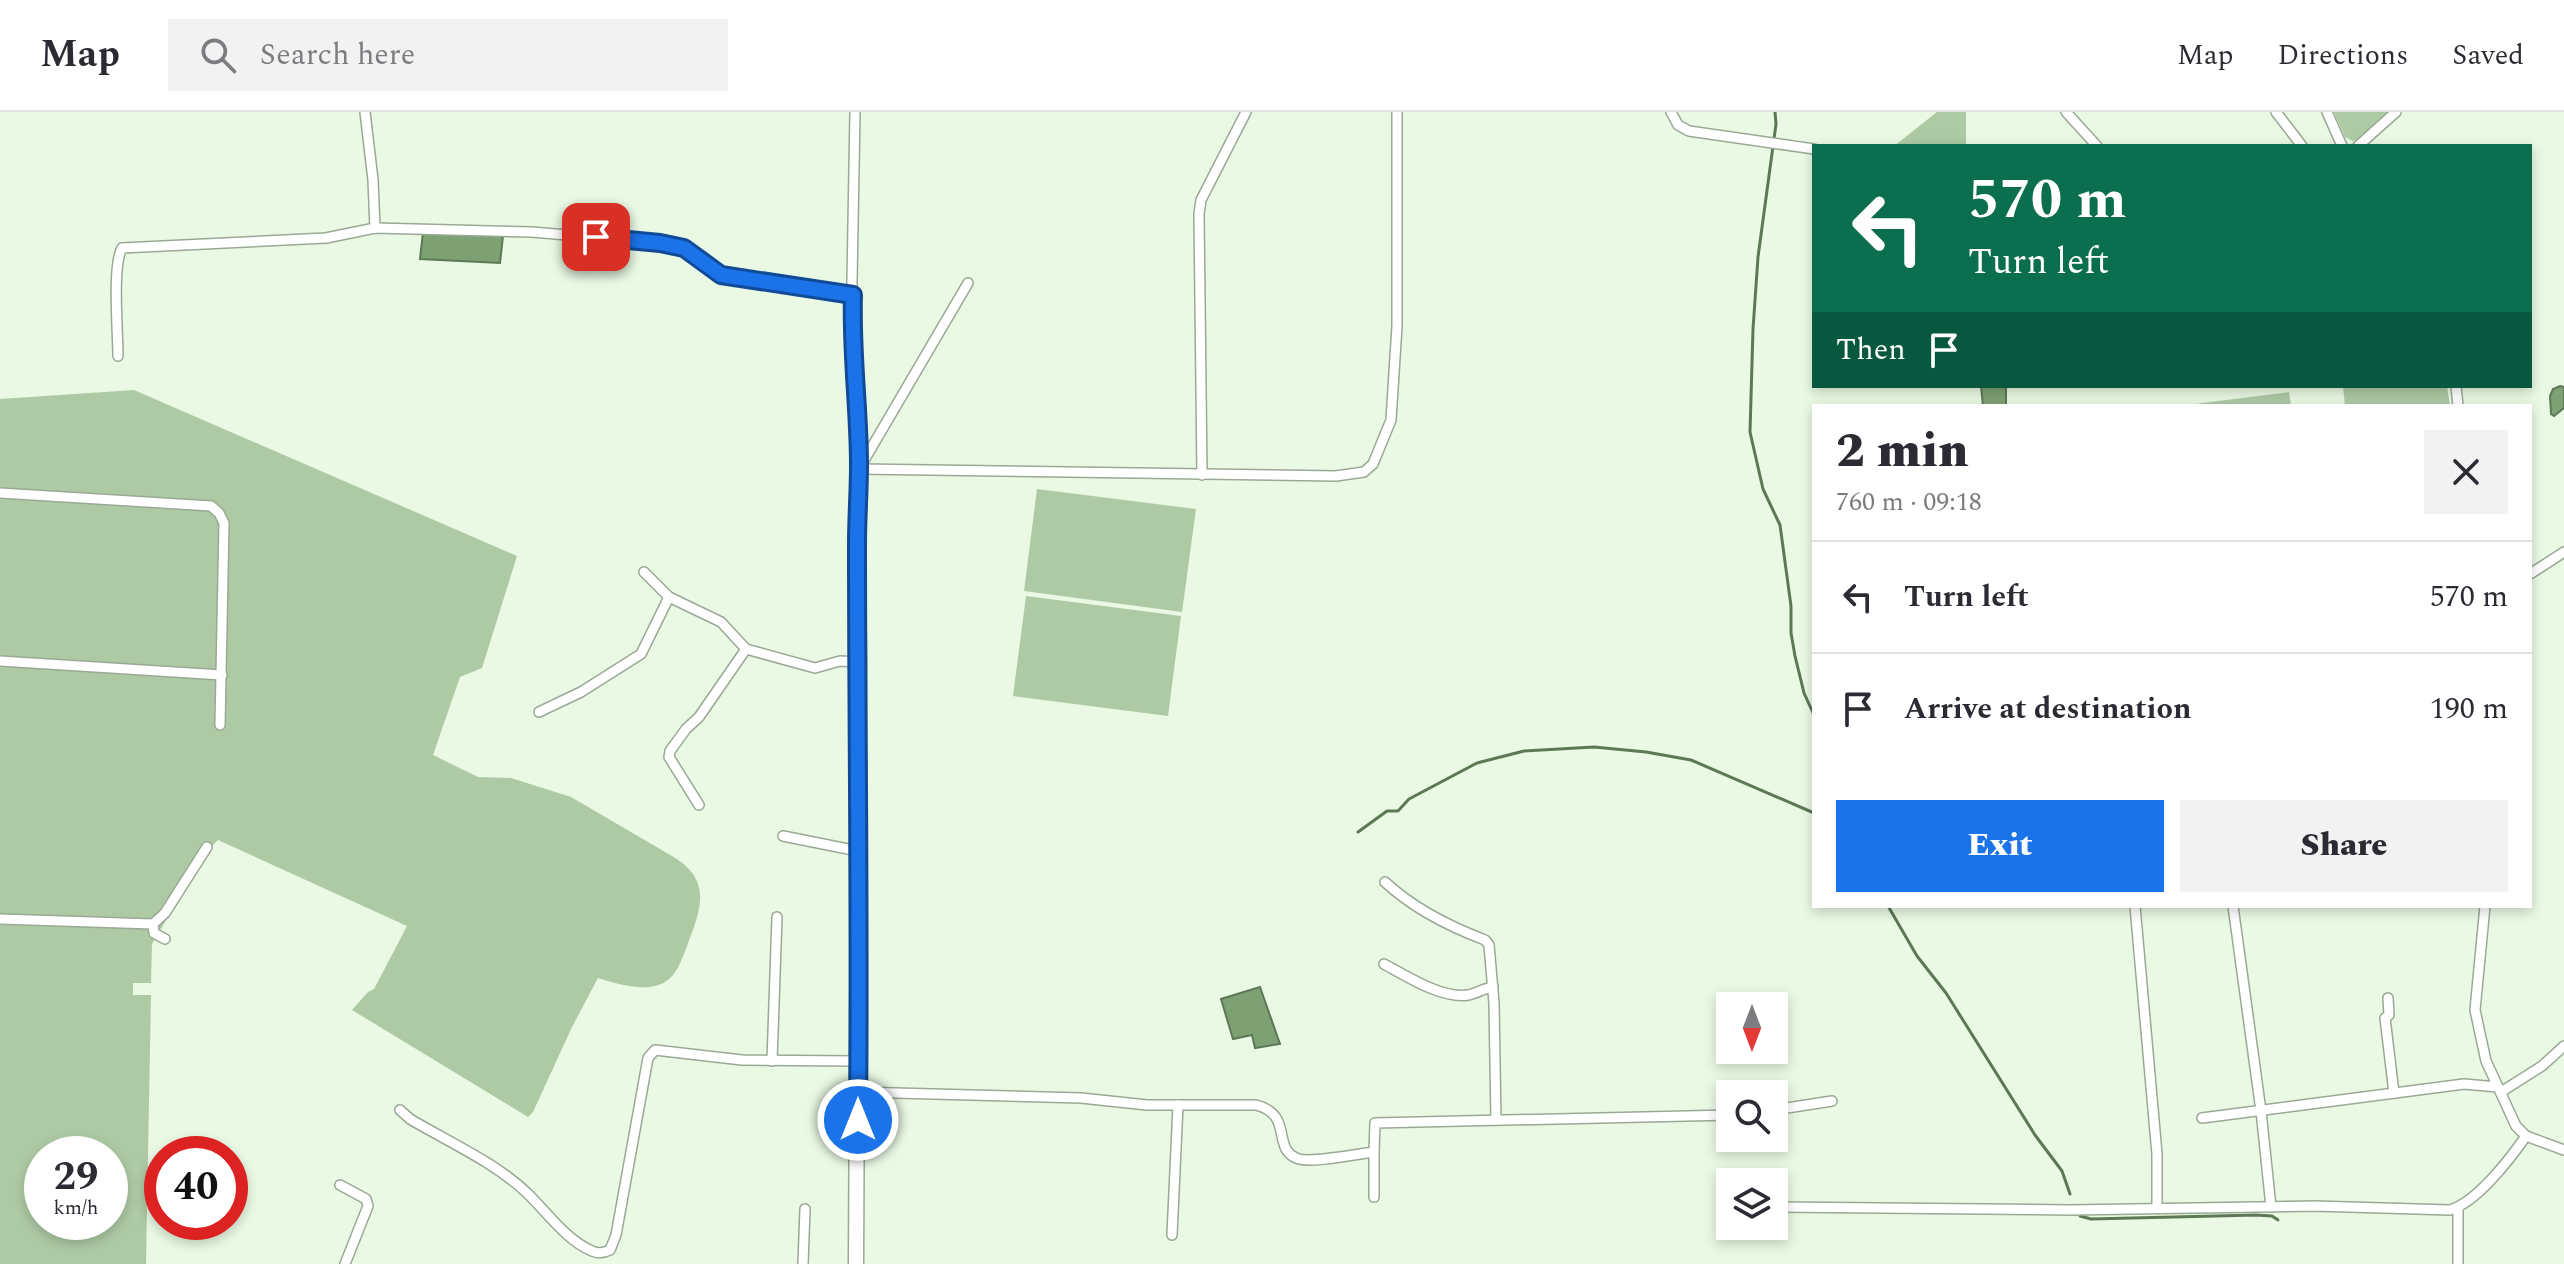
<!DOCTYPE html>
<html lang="en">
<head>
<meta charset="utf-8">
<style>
	:root { --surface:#fff; --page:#f2f2f3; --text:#2b2b33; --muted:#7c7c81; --line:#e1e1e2; --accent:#1a73e8 }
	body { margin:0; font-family:Spectral,serif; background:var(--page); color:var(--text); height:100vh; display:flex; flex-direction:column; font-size:30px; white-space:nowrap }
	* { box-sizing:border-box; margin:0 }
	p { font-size:26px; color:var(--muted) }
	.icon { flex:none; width:44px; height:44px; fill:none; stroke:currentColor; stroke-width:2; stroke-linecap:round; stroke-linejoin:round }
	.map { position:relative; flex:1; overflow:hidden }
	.panel { position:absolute; left:1812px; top:292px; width:720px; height:504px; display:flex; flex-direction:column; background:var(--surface); border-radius:0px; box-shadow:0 4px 12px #0003 }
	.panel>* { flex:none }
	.guide { position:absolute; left:1812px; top:32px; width:720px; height:244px; border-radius:0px; box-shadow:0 4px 12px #0003; background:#0b6e4f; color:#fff; overflow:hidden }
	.needle { width:52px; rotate:180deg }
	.buttons { position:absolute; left:1716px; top:880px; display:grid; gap:16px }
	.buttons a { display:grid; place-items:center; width:72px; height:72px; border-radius:0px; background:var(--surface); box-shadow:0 4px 12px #0003; font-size:40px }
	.speed { position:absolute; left:24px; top:1024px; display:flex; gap:16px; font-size:40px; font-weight:700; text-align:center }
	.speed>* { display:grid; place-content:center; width:104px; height:104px; border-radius:50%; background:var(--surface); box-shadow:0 4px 12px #0003; line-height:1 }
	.speed small { font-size:20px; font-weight:400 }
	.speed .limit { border:12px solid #d22; background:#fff; color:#111 }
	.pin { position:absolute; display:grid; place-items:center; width:68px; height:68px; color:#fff; margin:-34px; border-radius:16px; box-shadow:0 4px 12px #0006 }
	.me { position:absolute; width:88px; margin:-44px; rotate:0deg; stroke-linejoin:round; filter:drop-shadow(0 0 6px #0008) }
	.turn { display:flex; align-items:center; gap:28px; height:168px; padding:0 24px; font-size:36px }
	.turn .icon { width:104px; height:104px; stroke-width:2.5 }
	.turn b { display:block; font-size:56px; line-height:68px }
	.then { display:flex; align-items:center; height:76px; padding:0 24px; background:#0003; gap:16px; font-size:30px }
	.round { display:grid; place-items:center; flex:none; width:84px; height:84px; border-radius:0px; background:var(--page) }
	.head { display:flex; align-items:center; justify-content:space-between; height:136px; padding:0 24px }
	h1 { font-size:48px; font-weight:800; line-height:60px }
	.action { display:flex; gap:16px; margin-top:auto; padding:16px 24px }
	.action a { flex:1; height:92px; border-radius:0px; background:var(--accent); color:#fff; font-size:32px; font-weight:800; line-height:92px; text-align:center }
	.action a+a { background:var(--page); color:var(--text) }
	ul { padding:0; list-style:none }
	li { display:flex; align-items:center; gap:24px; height:112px; padding:0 24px; border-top:2px solid var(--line) }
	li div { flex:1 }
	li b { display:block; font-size:30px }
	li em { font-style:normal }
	header { display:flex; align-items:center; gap:48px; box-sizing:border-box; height:112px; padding:0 40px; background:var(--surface); border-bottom:2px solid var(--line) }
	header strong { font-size:38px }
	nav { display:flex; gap:44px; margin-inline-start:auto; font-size:28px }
	.search { width:560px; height:72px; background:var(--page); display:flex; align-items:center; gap:20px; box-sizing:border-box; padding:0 28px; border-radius:0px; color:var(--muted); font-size:30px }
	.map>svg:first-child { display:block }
	.green { fill:#aecaa5; fill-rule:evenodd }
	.water { fill:#7ea173; stroke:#5d7855; stroke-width:2 }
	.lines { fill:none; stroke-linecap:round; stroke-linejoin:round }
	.stream { stroke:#5d7855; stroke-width:3 }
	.street-casing { stroke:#9aa995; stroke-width:12 }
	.secondary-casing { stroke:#9aa995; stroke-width:17 }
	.street { stroke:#fff; stroke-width:9 }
	.secondary { stroke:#fff; stroke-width:14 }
	.route-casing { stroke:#114b97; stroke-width:20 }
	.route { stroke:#1a73e8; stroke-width:14 }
</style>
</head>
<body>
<header>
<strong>Map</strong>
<div class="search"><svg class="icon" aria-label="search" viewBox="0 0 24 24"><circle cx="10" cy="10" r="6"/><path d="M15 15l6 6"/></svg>Search here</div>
<nav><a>Map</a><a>Directions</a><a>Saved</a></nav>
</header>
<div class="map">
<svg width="2564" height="1152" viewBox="0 0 2564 1152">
	<rect width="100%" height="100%" fill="#e9f9e4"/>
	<g class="green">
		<path d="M 1937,0 L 1966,0 L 1966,34 L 1894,34 Z"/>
		<path d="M 2334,0 L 2389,0 L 2360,26 L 2353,29 L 2345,25 Z"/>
		<path d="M 2343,274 L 2447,274 L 2450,294 L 2345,294 Z"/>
		<path d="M 134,278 L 517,444 L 482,556 L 460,565 L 433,643 L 478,665 L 511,666 L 571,685 L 672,744 C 713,768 701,797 687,834 C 683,844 678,860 669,867 C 651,883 617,872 598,866 L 572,915 L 533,1000 L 528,1005 L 352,898 L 368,880 L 374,877 L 407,814 L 218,728 L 208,738 L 152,832 L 151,871 L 133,871 L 133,883 L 151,883 L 146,1152 L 0,1152 L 0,287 ZM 42,1042 L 110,1042 L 110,1110 L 42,1110 Z"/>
		<path d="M 2289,280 L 2291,294 L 2179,294 Z"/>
		<path d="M 1037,377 L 1196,397 L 1182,500 L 1024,479 Z"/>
		<path d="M 1026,484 L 1181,504 L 1168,604 L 1013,584 Z"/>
	</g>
	<g class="water">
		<path d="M 423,120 L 503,124 L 500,151 L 420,147 Z"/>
		<path d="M 1981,274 L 2006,274 L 2006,294 L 1983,294 Z"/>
		<path d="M 2560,274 L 2564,275 L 2564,296 L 2554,304 L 2551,302 L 2550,284 L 2553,277 Z"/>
		<path d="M 1260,875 L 1280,932 L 1255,936 L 1252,923 L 1233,927 L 1221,887 Z"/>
	</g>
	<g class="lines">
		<g class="stream">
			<path d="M 1775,0 L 1776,12 L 1758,145 L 1753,217 L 1750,320 L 1763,377 L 1780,413 L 1791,494 L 1791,521 L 1795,544 L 1804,581 L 1814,603"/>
			<path d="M 1358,720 L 1387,699 L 1398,699 L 1409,687 L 1477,651 L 1524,639 L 1594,635 L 1646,640 L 1691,648 L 1814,701"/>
			<path d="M 1888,794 L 1917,844 L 1946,881 L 2035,1023 L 2062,1059 L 2070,1082"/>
			<path d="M 2080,1104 L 2091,1107 L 2256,1103 L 2272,1104 L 2278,1108"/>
		</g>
		<defs>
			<g id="street">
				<path d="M 365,0 L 373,68 L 375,116"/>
				<path d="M 855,0 L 851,225 L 858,306 L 859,357"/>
				<path d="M 1671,0 L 1678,13 L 1689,19 L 1814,37"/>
				<path d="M 2066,0 L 2097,34"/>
				<path d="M 2276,0 L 2302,34"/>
				<path d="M 2327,0 L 2342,34"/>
				<path d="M 2358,34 L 2396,0"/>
				<path d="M 118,244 C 118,221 112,153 122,136 L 326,126 L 375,116 L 532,120 L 660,131 L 684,136 L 721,163 L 853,183"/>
				<path d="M 2456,274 L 2458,294"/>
				<path d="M 859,357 L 1336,364 L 1364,360 L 1373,352 L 1391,308 L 1397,214 L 1397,0"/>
				<path d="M 859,357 L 968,171"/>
				<path d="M 1202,363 L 1199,102 L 1201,88 L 1246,0"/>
				<path d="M 0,381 L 211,394 L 219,401 L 224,411 L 220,613"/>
				<path d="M 644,460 L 669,485 L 721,510 L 746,537 L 815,556 L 840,549 L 859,550"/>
				<path d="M 2530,462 L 2564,440"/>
				<path d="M 0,549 L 222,563"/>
				<path d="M 539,600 L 581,580 L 641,542 L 669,485"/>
				<path d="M 699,693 L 669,645 L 670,639 L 686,617 L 699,605 L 746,537"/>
				<path d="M 783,724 L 858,739"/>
				<path d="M 1385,770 C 1414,797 1448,814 1485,828 L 1489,833 L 1494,891 L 1496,1008"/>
				<path d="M 2135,794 L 2157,1042 L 2157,1096"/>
				<path d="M 2233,794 L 2261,999 L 2271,1095"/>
				<path d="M 2485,794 L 2475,898 L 2486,949 L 2516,1014 L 2526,1024 L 2564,1038"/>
				<path d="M 0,807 L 153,812 L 165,801 L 207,735"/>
				<path d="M 153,812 L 154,821 L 165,827"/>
				<path d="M 1384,852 C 1406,864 1442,887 1468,883 C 1476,882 1484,876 1493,875"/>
				<path d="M 2388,886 L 2389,903 L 2385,906 L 2394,981"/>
				<path d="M 772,949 L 777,805"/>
				<path d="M 858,980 L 1081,986 L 1147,993 L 1256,993 C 1295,1003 1270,1038 1299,1047 C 1314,1051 1356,1042 1374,1040 L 1375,1011 L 1730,1003"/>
				<path d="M 2501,980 L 2542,954 L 2564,934"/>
				<path d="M 400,998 L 410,1007 C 447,1029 496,1051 527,1081 C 547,1100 566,1128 592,1139 C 598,1142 604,1141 610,1138 L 616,1123 L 648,946 L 655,938 L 742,948 L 857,949"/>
				<path d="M 1774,998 L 1832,989"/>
				<path d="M 2202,1006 L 2464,972 L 2498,975"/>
				<path d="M 1374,1040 L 1374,1085"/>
				<path d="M 340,1073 L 366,1087 L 368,1094 L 345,1152"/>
				<path d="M 1778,1095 L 2071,1098 L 2315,1094 L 2450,1098 C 2477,1090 2510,1047 2526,1024"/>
				<path d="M 2458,1096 L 2458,1152"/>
				<path d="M 1172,1123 L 1178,993"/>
				<path d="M 803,1152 L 805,1097"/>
			</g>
			<path id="secondary" d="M 856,1152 L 859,550 L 857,409 L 859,357"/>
		</defs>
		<use href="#street" class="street-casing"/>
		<use href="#secondary" class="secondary-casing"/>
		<use href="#street" class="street"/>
		<use href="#secondary" class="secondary"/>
	</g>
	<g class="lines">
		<defs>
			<path id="route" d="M 596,125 L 660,131 L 684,136 L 721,163 L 853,183 C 851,240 859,296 859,353 C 859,379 857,405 857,432 C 857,624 860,816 858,1008"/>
		</defs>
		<use href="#route" class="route-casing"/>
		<use href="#route" class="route"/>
	</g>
</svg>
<div class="buttons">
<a><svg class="needle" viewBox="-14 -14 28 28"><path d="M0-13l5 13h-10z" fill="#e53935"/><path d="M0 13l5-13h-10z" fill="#7c7c81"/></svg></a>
<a><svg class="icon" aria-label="search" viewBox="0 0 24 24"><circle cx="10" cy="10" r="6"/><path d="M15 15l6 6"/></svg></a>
<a><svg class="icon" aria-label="layers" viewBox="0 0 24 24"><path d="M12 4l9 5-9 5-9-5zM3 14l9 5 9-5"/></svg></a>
</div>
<div class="speed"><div>29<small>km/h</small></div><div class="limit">40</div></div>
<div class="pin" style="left:596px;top:125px;background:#d93025"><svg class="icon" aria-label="arrive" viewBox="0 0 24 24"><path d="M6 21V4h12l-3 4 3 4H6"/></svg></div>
<svg class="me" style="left:858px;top:1008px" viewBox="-20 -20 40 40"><circle r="17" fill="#1a73e8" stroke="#fff" stroke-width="3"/><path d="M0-11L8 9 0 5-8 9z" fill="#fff"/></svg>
<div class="guide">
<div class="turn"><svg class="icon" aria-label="left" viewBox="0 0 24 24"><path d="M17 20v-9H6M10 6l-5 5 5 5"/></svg><div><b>570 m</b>Turn left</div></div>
<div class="then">Then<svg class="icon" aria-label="arrive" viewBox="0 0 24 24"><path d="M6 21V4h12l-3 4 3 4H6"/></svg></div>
</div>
<section class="panel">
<div class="head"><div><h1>2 min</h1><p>760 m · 09:18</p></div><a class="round"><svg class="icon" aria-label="close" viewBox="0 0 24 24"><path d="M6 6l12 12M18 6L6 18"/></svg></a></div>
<ul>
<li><svg class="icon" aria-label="left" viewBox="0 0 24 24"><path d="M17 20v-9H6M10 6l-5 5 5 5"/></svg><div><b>Turn left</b></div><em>570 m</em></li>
<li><svg class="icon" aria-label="arrive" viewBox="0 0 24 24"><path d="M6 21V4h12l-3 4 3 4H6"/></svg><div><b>Arrive at destination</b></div><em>190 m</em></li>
</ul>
<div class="action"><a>Exit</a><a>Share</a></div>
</section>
</div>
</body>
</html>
